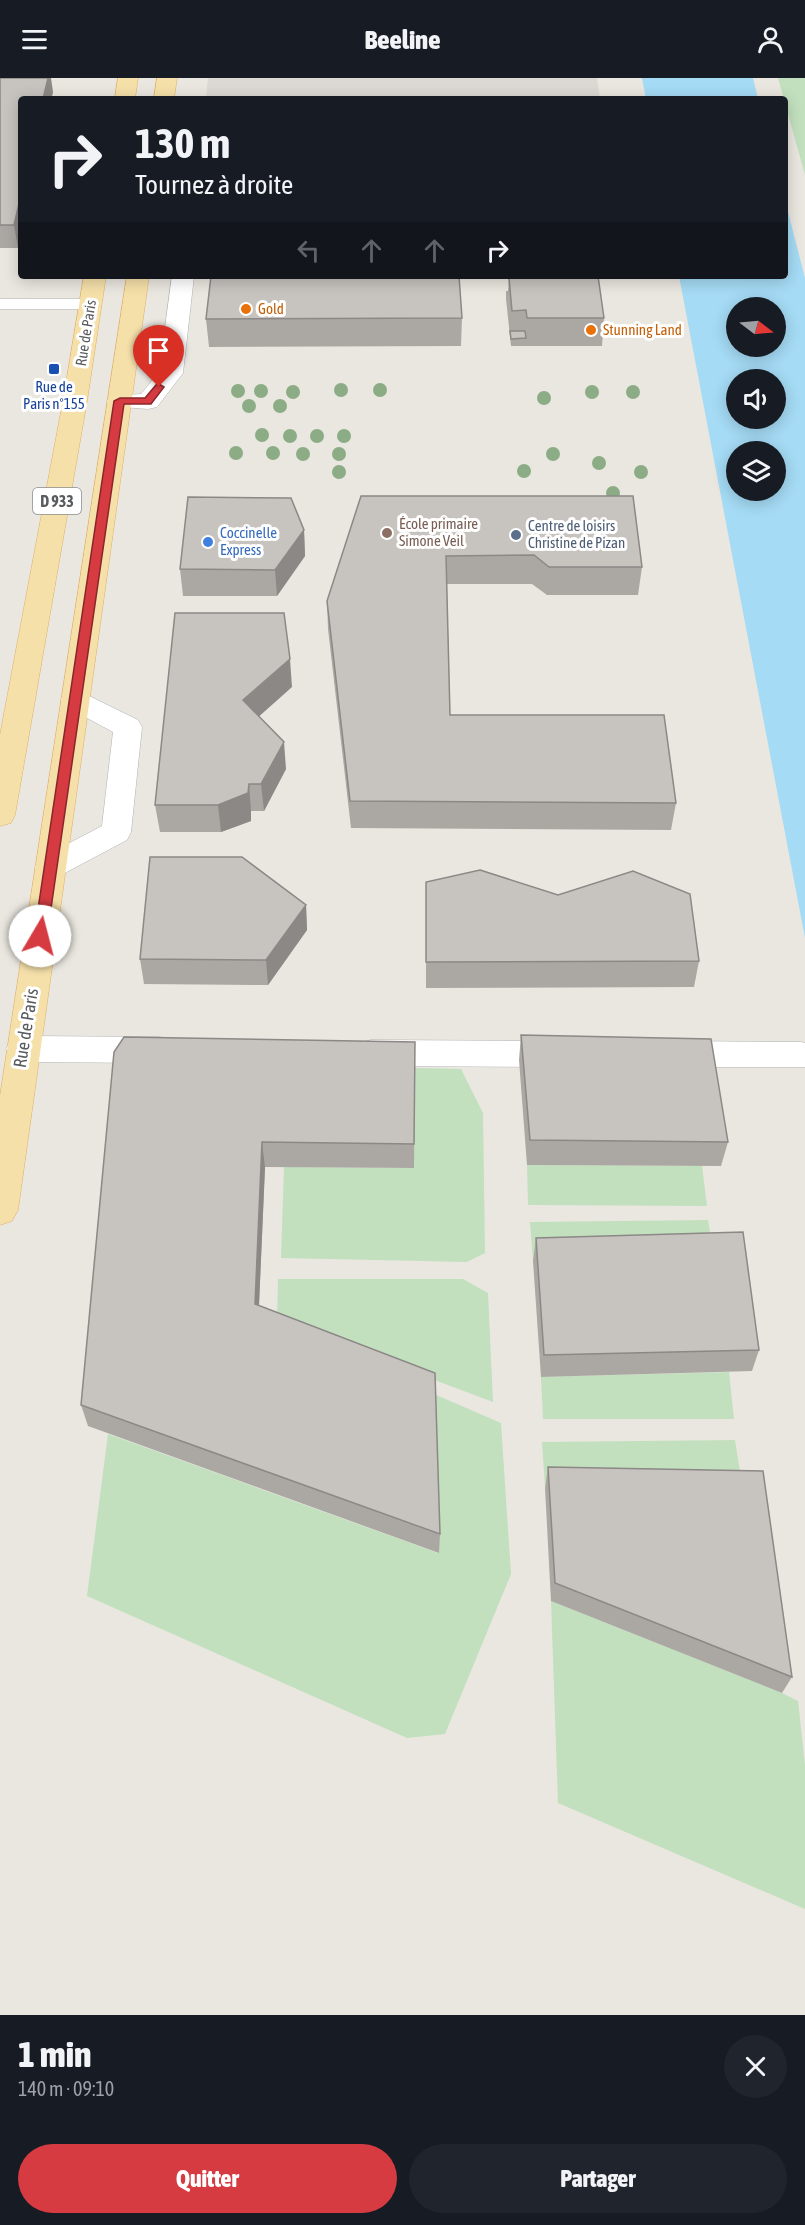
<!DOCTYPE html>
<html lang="fr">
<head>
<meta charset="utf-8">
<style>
	:root { --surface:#171b24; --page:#20242c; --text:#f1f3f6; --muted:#9ea1a6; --accent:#d53b41 }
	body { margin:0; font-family:"Asap Condensed",sans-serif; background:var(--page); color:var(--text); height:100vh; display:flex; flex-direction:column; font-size:22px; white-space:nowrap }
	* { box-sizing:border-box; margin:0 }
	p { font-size:20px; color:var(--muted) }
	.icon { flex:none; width:33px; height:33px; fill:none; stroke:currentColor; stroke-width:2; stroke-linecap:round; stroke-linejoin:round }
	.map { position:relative; height:1937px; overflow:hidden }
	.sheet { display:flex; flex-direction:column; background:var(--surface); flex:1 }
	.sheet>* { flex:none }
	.top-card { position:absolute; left:18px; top:18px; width:770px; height:183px; border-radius:6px; box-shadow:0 3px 15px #0003; background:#171b24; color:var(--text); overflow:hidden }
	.needle { width:39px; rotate:106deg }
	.tools { position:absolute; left:726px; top:219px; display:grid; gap:12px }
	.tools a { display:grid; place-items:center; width:60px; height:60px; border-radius:50%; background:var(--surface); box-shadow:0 3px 15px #0003; font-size:30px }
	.pin { position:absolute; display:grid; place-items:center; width:51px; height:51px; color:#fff; margin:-62px -26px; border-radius:50% 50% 50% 0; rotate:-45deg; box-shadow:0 0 6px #0007 }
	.pin .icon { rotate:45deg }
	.me { position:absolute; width:66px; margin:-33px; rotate:8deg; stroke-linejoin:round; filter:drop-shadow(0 0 4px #0008) }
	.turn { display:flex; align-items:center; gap:21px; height:126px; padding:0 18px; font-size:27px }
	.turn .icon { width:78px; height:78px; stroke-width:2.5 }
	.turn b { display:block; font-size:42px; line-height:51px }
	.lanes { display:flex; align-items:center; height:57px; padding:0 18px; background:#0003; justify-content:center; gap:30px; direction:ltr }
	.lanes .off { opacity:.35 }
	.round { display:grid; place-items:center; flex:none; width:63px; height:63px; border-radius:32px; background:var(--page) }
	.headline { display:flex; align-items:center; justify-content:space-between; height:102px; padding:0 18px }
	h1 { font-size:36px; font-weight:800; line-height:45px }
	.primary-button { display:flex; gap:12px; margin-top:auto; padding:12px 18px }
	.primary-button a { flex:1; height:69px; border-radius:36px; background:var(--accent); color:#fff; font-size:24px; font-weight:800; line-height:69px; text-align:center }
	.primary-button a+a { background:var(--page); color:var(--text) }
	header { display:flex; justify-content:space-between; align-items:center; height:78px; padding:0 18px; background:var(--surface); font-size:27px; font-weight:800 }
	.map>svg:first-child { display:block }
	.industrial { fill:#dcd9d4 }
	.green { fill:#c2e0be }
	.water { fill:#a5dbf5; fill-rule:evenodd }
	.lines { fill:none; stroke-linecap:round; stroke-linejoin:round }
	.lane-casing { stroke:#b1b3b6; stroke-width:1 }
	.street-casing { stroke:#b1b3b6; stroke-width:1 }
	.primary-casing { stroke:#e1af62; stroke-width:1 }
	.lane { fill:#fff; fill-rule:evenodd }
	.street { fill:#fff; fill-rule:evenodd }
	.primary { fill:#f5e0a9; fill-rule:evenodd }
	.tree { fill:#8cac86 }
	.wall { fill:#aba8a4 }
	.shaded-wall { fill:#8b8886 }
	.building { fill:#c7c3bf; stroke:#8b8886; stroke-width:1.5 }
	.route { fill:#d53b41; stroke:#8a262a; stroke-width:1.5 }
	.food-dot { fill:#e8710a; stroke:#fff; stroke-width:2 }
	.transit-dot { fill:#1a4fb4; stroke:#fff; stroke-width:2 }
	.education-dot { fill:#8d6e63; stroke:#fff; stroke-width:2 }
	.service-dot { fill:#5c6f8a; stroke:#fff; stroke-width:2 }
	.shop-dot { fill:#3f7fe0; stroke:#fff; stroke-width:2 }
	.labels { text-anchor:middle; stroke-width:6; stroke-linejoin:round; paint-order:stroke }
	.far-food-label { font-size:15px; fill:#c56008; stroke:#fff; text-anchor:start }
	.far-street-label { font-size:15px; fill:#595c5f; stroke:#fff }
	.far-transit-label { font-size:15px; fill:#164399; stroke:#fff }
	.far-education-label { font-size:15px; fill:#785e54; stroke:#fff; text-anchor:start }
	.far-service-label { font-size:15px; fill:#4e5e75; stroke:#fff; text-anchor:start }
	.far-shop-label { font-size:15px; fill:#366cbe; stroke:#fff; text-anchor:start }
	.shield { fill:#fff; stroke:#8b8d8f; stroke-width:1.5 }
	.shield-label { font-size:16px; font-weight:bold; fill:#595c5f }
	.street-label { font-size:18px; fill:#595c5f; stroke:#fff }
</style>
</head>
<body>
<header><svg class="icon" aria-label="menu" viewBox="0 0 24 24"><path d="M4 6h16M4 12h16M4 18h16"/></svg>Beeline<svg class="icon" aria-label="person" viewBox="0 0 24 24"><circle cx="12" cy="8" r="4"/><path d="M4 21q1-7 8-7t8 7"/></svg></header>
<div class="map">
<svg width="805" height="1937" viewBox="0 0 805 1937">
	<rect width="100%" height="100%" fill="#eae7e0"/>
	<path class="industrial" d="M 208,0 L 597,0 L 600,21 L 206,21 Z"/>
	<g class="green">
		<path d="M 778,0 L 805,0 L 805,97 Z"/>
		<path d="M 415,990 L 461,991 L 483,1035 L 485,1175 L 467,1184 L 281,1180 L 284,1089 L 413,1090 Z"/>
		<path d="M 527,1087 L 702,1088 L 707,1128 L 528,1127 Z"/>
		<path d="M 708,1142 L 714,1178 L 533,1183 L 530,1144 Z"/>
		<path d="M 278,1201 L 463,1201 L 488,1215 L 493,1324 L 277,1243 Z"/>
		<path d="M 729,1294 L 734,1341 L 543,1341 L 541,1299 Z"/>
		<path d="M 434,1316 L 501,1345 L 511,1496 L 445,1656 L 407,1660 L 87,1518 L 108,1356 L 438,1475 Z"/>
		<path d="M 735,1362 L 743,1413 L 545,1409 L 542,1364 Z"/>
		<path d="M 551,1523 L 782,1615 L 798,1623 L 805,1687 L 805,1831 L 558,1725 Z"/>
	</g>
	<g class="water">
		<path d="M 642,0 L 753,0 L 758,21 L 646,21 Z"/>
		<path d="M 785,122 L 805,200 L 805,860 L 679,198 L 784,198 ZM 736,230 L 776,230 L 776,268 L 736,268 ZM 736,302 L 776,302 L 776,340 L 736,340 ZM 736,374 L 776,374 L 776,412 L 736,412 Z"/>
	</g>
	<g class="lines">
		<defs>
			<path id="lane" d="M 0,221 L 90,221 L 96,222 L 99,226 L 96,230 L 90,231 L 0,231 Z"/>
			<g id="street">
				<path d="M 172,198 L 194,198 L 183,295 L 157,329 L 148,331 L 110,328 L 107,323 L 110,318 L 141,316 L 159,294 Z"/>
				<path d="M 75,611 L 138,642 L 142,649 L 131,754 L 127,762 L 61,797 L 50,800 L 39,797 L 35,789 L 39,781 L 102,748 L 113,654 L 65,628 L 61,621 L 65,614 Z"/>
				<path d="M 23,958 L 160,959 L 172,963 L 177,972 L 172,981 L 160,985 L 23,984 L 11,980 L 6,971 L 11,962 Z"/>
				<path d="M 371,962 L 565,963 L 577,967 L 582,976 L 577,985 L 565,989 L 371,988 L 359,984 L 354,975 L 359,966 Z"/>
				<path d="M 668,963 L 801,964 L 805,965 L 805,989 L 668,989 L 656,985 L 651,976 L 656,967 Z"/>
			</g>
			<g id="primary">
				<path d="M 118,0 L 138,0 L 135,21 L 115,21 Z"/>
				<path d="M 157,0 L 177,0 L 174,21 L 154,21 Z"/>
				<path d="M 84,198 L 106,198 L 87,323 L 15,737 L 11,745 L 0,748 L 0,657 L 63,323 Z"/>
				<path d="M 127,198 L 149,198 L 18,1132 L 12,1143 L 0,1147 L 0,1018 Z"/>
			</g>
		</defs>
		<use href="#lane" class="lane-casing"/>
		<use href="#street" class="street-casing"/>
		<use href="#primary" class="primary-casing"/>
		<use href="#lane" class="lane"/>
		<use href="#street" class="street"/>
		<use href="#primary" class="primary"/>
	</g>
	<g class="tree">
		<circle cx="341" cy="312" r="7"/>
		<circle cx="380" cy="312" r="7"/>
		<circle cx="238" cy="313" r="7"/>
		<circle cx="261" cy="313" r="7"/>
		<circle cx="293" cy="314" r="7"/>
		<circle cx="592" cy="314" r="7"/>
		<circle cx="633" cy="314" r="7"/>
		<circle cx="544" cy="320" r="7"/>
		<circle cx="249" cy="328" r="7"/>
		<circle cx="280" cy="328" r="7"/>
		<circle cx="262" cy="357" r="7"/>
		<circle cx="290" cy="358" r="7"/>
		<circle cx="317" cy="358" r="7"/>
		<circle cx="344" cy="358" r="7"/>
		<circle cx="236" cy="375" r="7"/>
		<circle cx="273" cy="375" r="7"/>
		<circle cx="303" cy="376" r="7"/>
		<circle cx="339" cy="376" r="7"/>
		<circle cx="553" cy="376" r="7"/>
		<circle cx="599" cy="385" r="7"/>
		<circle cx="524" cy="393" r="7"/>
		<circle cx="339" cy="394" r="7"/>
		<circle cx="641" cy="394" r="7"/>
		<circle cx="613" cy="415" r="7"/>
	</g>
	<g class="wall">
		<path d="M 0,0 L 53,14 L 18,170 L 0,170 Z"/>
		<path d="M 158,198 L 170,198 L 169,200 L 158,201 Z"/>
		<path d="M 522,198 L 598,198 L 604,240 L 602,268 L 511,268 L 506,221 L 506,213 L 508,213 L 509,200 L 522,200 Z"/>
		<path d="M 462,240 L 461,268 L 209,269 L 206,241 Z"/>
		<path d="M 361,418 L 642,489 L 638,517 L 547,517 L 532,506 L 447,506 L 450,637 L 676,725 L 671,752 L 351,750 L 328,551 L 327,523 Z"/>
		<path d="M 304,452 L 305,478 L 277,518 L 183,518 L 180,491 Z"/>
		<path d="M 292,609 L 259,638 L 286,691 L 264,733 L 251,733 L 251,743 L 221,754 L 160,754 L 155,727 Z"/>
		<path d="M 426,804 L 699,883 L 694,909 L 426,910 Z"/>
		<path d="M 306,827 L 307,852 L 268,907 L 144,906 L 140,881 Z"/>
		<path d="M 521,957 L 728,1064 L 721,1088 L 527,1087 L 519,982 Z"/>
		<path d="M 415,964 L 414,1090 L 265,1089 L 259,1228 L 440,1456 L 439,1475 L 88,1348 L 81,1327 L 114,974 Z"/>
		<path d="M 536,1160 L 759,1272 L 752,1293 L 541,1299 L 533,1183 Z"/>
		<path d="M 548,1389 L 792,1599 L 782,1615 L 551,1523 L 545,1410 Z"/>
	</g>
	<g class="shaded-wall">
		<path d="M 48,0 L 51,0 L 53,14 L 51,21 L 43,21 Z"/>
		<path d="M 21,117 L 21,157 L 18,170 L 14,147 Z"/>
		<path d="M 304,452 L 305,478 L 277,518 L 275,492 Z"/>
		<path d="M 290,581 L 292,609 L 246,650 L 243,622 Z"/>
		<path d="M 284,664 L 286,691 L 264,733 L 261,706 Z"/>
		<path d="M 249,706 L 251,733 L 251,743 L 221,754 L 218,727 Z"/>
		<path d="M 306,827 L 307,852 L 268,907 L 266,882 Z"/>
		<path d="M 262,1064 L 265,1089 L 258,1249 L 255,1226 Z"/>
	</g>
	<g class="building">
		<path d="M 0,0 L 48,0 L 43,21 L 21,21 L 21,117 L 14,147 L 0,147 Z"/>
		<path d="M 211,198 L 459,198 L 462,240 L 206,241 Z"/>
		<path d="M 523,198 L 598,198 L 604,240 L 527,240 L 526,232 L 512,233 L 509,200 L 524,200 Z"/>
		<path d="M 510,253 L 525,253 L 526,260 L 511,261 Z"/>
		<path d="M 361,418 L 633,418 L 642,489 L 549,489 L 534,477 L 446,478 L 450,637 L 664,637 L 676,725 L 350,723 L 327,523 Z"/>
		<path d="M 188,419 L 291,420 L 304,452 L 275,492 L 180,491 Z"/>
		<path d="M 175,535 L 284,535 L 290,581 L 243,622 L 284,664 L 261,706 L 249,706 L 248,715 L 218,727 L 155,727 Z"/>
		<path d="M 150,779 L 242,779 L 306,827 L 266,882 L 140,881 Z"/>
		<path d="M 480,792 L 558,817 L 633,793 L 690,816 L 699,883 L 426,884 L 426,804 Z"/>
		<path d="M 521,957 L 711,961 L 728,1064 L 530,1062 Z"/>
		<path d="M 124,959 L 415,964 L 414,1066 L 262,1064 L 255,1226 L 435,1295 L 440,1456 L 81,1327 L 114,974 Z"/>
		<path d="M 743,1154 L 759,1272 L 544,1277 L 536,1160 Z"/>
		<path d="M 548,1389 L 763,1393 L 792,1599 L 555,1505 Z"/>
	</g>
	<path class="route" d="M 159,306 L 164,309 L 151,326 L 124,326 L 47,858 L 40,863 L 34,858 L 114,323 L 120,320 L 145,320 L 156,307 Z"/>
	<g class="food-dot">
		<circle cx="246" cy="231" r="6"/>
		<circle cx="591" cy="252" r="6"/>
	</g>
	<rect class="transit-dot" x="48" y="285" width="12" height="12" rx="3"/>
	<circle class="education-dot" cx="387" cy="455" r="6"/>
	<circle class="service-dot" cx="516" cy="457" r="6"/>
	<circle class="shop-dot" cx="208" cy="464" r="6"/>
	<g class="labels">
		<g class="far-food-label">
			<text x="258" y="236">Gold</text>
			<text x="603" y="257">Stunning Land</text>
		</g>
		<g class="far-street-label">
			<text transform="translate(86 255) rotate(-81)" y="5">Rue de Paris</text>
		</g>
		<g class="far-transit-label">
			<text x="54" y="314">Rue de<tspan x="54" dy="17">Paris n°155</tspan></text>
		</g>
		<g class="far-education-label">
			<text x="399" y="451">École primaire<tspan x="399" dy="17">Simone Veil</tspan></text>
		</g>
		<g class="far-service-label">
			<text x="528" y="453">Centre de loisirs<tspan x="528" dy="17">Christine de Pizan</tspan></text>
		</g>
		<g class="far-shop-label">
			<text x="220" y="460">Coccinelle<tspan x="220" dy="17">Express</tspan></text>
		</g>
		<rect class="shield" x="33" y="410" width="48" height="26" rx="4.5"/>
		<g class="shield-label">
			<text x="57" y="429">D 933</text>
		</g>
		<g class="street-label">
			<text transform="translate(26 950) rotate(-81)" y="6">Rue de Paris</text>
		</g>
	</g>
</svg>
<div class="tools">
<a><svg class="needle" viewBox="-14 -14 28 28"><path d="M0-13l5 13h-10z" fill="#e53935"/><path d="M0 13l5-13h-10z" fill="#9ea1a6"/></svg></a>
<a><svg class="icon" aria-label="sound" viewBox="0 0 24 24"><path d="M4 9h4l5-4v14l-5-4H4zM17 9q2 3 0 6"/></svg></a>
<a><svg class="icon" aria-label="layers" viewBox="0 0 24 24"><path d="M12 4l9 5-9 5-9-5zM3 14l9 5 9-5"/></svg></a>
</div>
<div class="pin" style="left:159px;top:309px;background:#d93025"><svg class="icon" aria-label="arrive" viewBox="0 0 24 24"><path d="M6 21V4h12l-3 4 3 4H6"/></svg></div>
<svg class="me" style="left:40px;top:858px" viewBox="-20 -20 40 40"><circle r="19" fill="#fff"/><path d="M0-13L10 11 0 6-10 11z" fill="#d53b41"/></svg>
<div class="top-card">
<div class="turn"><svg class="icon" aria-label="right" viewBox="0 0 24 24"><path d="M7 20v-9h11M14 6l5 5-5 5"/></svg><div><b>130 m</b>Tournez à droite</div></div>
<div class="lanes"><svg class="icon off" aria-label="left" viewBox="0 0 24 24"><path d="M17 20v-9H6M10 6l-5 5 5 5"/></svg><svg class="icon off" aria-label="ahead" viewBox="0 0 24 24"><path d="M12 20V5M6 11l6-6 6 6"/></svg><svg class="icon off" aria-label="ahead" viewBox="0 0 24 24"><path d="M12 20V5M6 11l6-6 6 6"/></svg><svg class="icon" aria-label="right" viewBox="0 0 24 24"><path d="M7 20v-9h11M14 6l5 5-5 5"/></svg></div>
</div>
</div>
<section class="sheet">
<div class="headline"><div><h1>1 min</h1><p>140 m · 09:10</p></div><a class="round"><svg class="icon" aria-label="close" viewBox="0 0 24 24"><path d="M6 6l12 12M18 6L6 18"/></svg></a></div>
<div class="primary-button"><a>Quitter</a><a>Partager</a></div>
</section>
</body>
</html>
